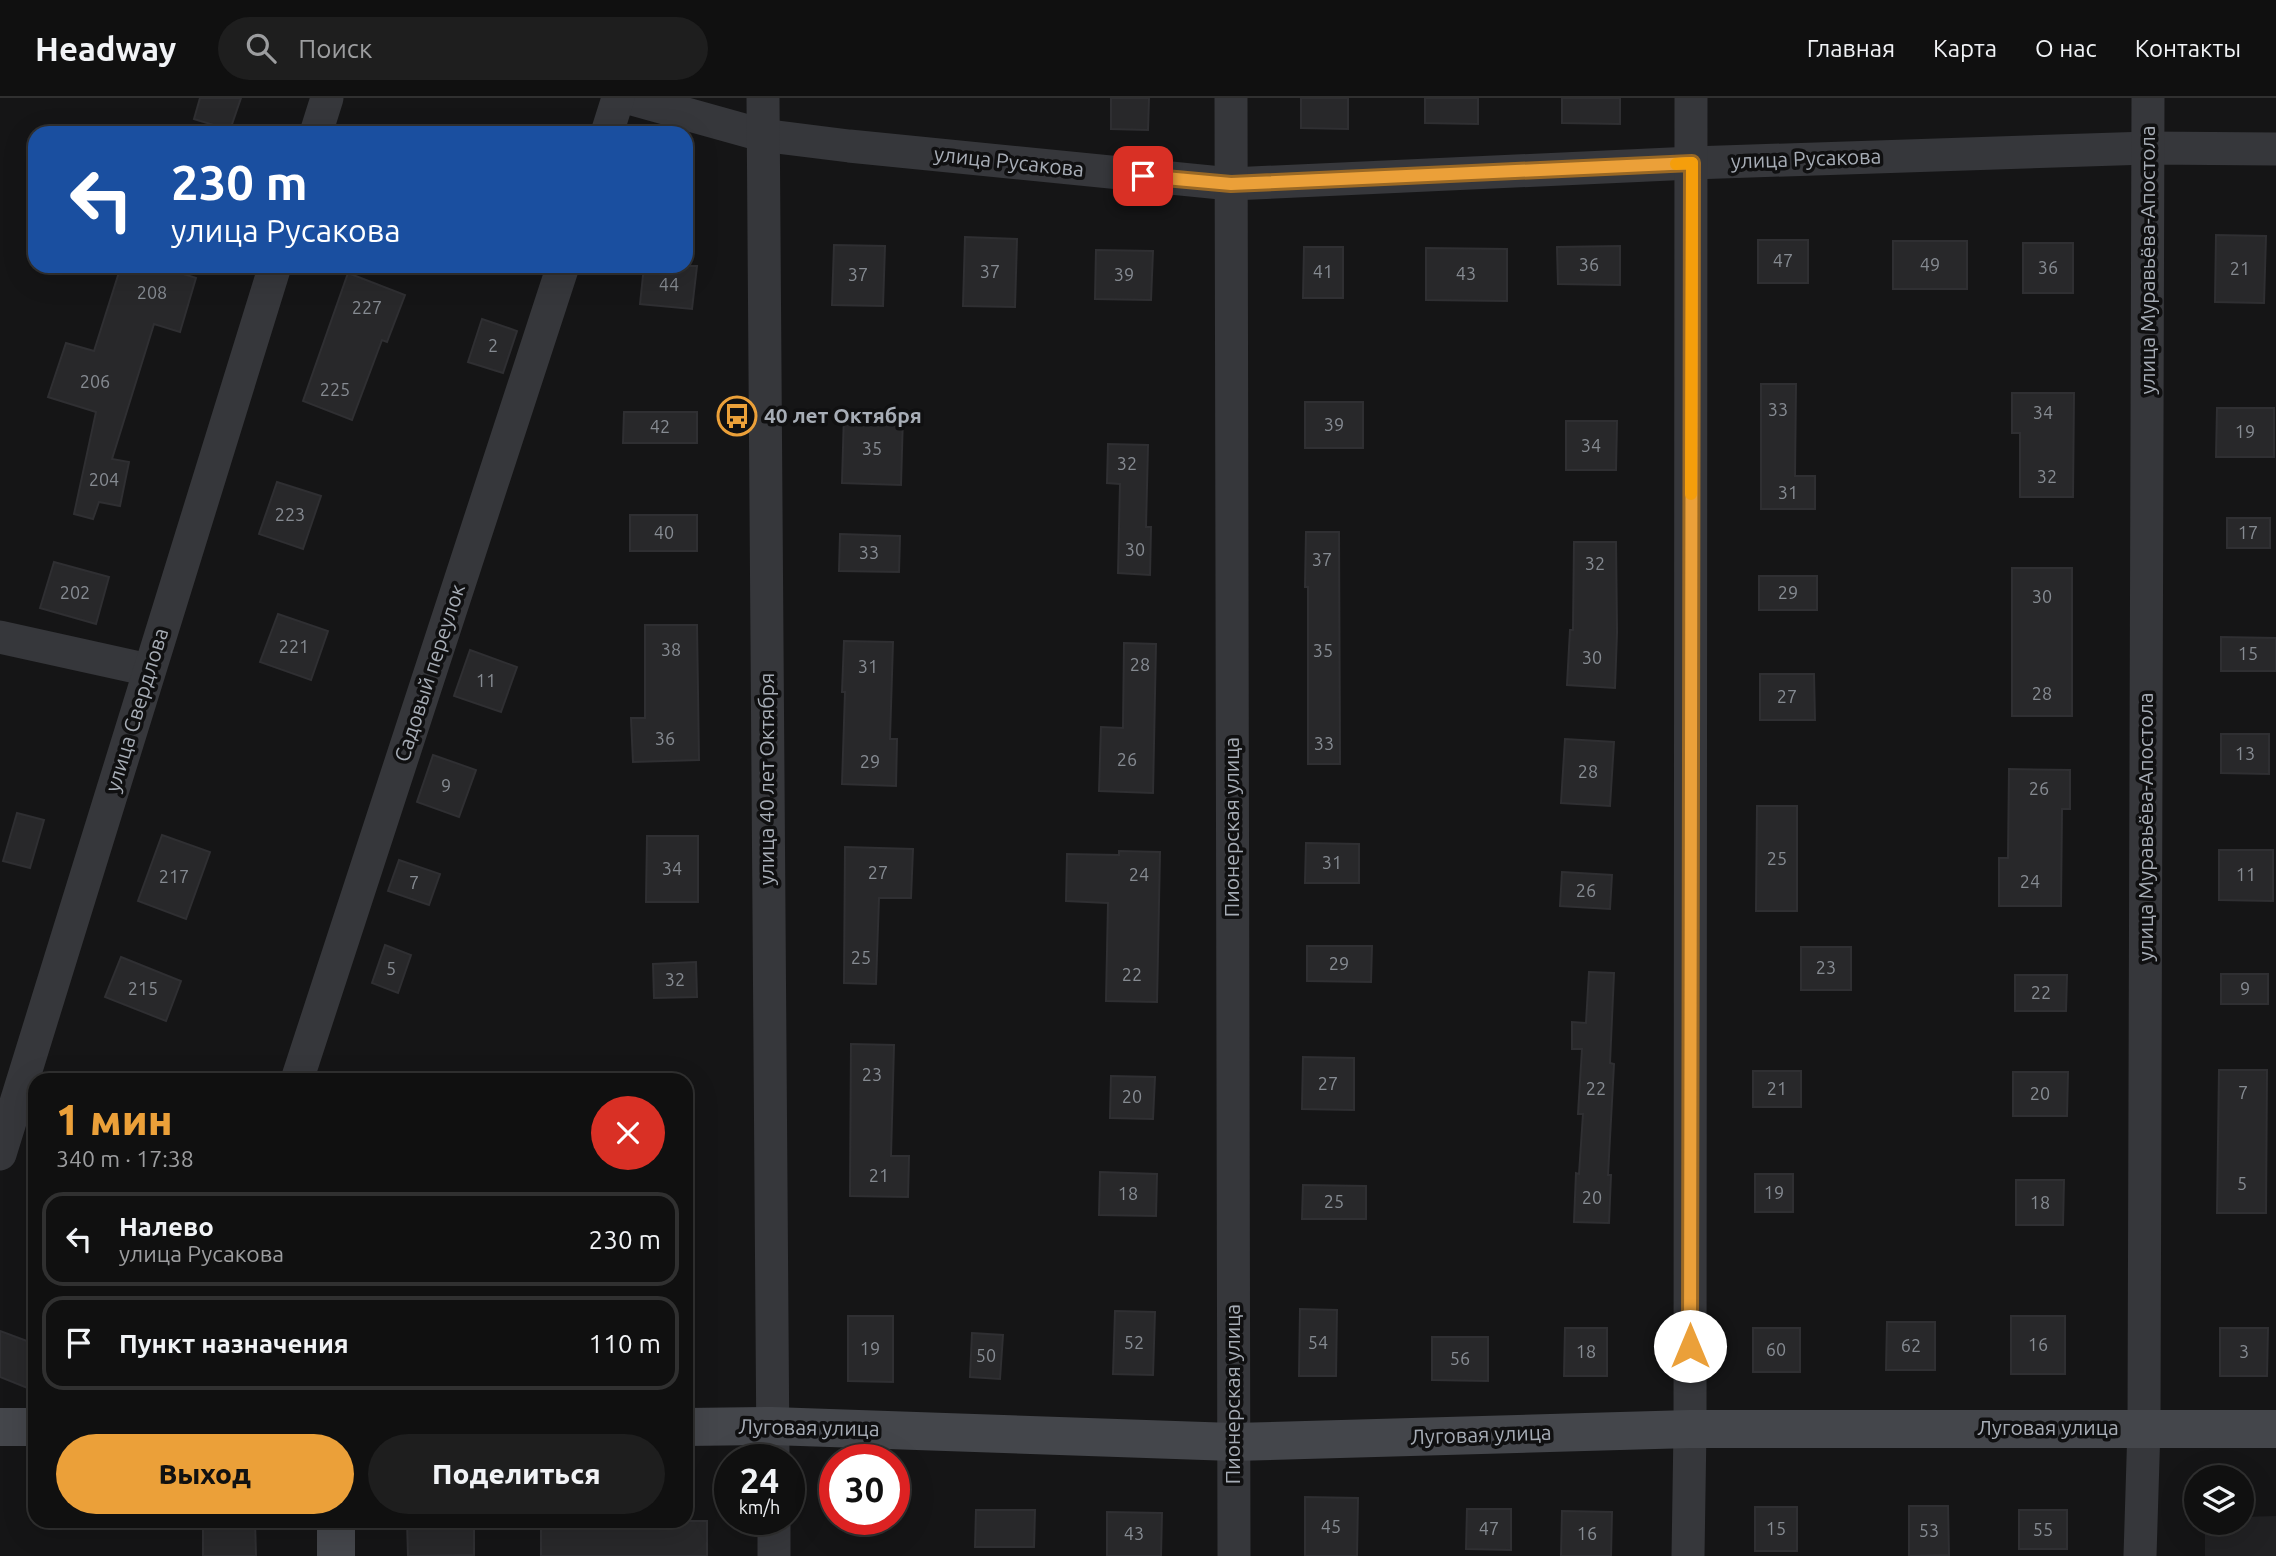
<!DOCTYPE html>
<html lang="ru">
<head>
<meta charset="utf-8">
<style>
	:root { --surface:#101010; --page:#1e1e1e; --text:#f1f3f6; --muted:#9c9d9f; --line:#303030; --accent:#eba039 }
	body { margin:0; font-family:Ubuntu,sans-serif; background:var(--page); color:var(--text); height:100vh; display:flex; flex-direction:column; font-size:26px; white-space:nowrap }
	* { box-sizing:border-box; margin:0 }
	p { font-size:23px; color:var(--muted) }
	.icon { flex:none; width:38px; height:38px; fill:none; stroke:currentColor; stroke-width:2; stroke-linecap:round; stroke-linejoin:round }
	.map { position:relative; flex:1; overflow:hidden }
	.side { position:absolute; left:28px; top:975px; width:665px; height:455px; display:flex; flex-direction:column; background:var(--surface); border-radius:21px; box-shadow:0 7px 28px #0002,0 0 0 2px var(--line) }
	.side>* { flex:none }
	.hud { position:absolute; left:28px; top:28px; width:665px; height:147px; border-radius:21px; box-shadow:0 7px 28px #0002,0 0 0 2px var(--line); background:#1a4fa0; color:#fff; overflow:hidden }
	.fabs { position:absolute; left:2184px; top:1367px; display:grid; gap:14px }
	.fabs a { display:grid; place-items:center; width:70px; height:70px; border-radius:50%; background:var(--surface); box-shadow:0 7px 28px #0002,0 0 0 2px var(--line); font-size:35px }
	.speed { position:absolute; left:714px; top:1346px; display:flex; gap:14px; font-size:35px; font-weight:700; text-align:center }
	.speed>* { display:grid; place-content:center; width:91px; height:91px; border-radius:50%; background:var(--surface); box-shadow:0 7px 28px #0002,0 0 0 2px var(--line); line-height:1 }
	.speed small { font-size:18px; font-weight:400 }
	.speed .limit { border:10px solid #d22; background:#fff; color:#111 }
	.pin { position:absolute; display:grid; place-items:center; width:60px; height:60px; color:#fff; margin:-30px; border-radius:14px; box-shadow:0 4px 10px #0006 }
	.me { position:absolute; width:77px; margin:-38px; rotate:0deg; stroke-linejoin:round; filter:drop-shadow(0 0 5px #0008) }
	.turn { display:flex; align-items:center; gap:24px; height:147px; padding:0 28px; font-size:32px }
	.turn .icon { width:91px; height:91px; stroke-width:2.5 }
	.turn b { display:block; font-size:49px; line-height:60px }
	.round { display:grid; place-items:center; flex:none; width:74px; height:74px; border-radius:37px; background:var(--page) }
	.headline { display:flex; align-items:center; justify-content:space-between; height:119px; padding:0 28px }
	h1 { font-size:42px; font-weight:800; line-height:52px; color:var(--accent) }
	.primary-button { display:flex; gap:14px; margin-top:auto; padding:14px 28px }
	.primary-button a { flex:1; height:80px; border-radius:42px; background:var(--accent); color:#111; font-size:28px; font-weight:800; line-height:80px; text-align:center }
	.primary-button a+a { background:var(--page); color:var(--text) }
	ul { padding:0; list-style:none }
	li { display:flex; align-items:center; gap:21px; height:94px; margin:0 14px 10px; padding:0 14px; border:4px solid var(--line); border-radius:21px }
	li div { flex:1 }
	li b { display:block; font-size:26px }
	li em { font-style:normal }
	header { display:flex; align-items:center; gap:42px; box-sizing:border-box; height:98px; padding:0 35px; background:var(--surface); border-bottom:2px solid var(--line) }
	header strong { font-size:33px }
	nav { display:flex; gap:38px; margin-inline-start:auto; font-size:24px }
	.search { width:490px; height:63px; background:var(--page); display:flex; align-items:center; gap:18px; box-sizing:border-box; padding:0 24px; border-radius:38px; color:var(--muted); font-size:26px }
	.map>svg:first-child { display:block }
	.built { fill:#212123 }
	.building { fill:#28282a; stroke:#2f2f32; stroke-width:2 }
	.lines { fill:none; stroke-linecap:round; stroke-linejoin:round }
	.street { stroke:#36373b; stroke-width:33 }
	.secondary { stroke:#44464b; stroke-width:38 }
	.route-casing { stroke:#996825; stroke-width:18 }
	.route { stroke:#eba039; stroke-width:12 }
	.slow { stroke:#f59e0b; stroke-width:12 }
	.labels { text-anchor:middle; stroke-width:7; stroke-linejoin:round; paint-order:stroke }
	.number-label { font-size:18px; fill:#868b92 }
	.street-label { font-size:21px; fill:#a7adb6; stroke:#101011 }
	.poi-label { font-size:21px; font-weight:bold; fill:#a7adb6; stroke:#101011; text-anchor:start }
</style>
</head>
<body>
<header>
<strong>Headway</strong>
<div class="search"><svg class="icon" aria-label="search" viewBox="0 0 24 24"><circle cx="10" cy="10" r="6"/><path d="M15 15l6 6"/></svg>Поиск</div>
<nav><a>Главная</a><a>Карта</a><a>О нас</a><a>Контакты</a></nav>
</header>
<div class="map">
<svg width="2276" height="1458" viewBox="0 0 2276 1458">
	<rect width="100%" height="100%" fill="#151516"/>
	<path class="built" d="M 2276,1418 L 2276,1458 L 2205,1458 L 2205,1425 L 2242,1424 L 2242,1419 Z"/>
	<g class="building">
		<path d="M 200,0 L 241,0 L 230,32 L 194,21 Z"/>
		<path d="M 1111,0 L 1149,0 L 1148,32 L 1111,31 Z"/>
		<path d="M 1301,0 L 1348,0 L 1348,31 L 1301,30 Z"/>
		<path d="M 1425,0 L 1478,0 L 1478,26 L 1425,25 Z"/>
		<path d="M 1562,0 L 1620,0 L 1620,26 L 1562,25 Z"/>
		<path d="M 2216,137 L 2266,138 L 2264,205 L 2215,204 Z"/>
		<path d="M 965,139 L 1017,141 L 1015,209 L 963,208 Z"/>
		<rect x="1758" y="142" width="50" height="43"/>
		<rect x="1893" y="143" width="74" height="48"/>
		<rect x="2023" y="145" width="50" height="50"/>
		<path d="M 834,147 L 885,148 L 883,208 L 832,207 Z"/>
		<path d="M 1620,148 L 1620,187 L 1558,186 L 1557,149 Z"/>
		<path d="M 1304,149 L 1343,149 L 1343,200 L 1303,200 Z"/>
		<path d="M 1426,150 L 1507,151 L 1507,203 L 1426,202 Z"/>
		<path d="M 1096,152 L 1153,153 L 1151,202 L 1095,201 Z"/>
		<path d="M 121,168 L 158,168 L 196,180 L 180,234 L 154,226 L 112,361 L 129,364 L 120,408 L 99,404 L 93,421 L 74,416 L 96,314 L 48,299 L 66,245 L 94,253 Z"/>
		<path d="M 644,168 L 697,168 L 692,211 L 640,206 Z"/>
		<path d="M 348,175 L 405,197 L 387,244 L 382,242 L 352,322 L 303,303 Z"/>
		<path d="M 482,221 L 517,233 L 503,275 L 468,264 Z"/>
		<path d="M 1761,286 L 1796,286 L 1795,378 L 1815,378 L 1815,411 L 1761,411 Z"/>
		<path d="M 2012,295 L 2074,295 L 2073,399 L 2020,399 L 2020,335 L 2012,335 Z"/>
		<rect x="1305" y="304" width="58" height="46"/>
		<path d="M 2217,310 L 2274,310 L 2274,359 L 2216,359 Z"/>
		<path d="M 624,314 L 697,314 L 697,345 L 623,345 Z"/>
		<path d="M 844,315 L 903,317 L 901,387 L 842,385 Z"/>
		<path d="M 1566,323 L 1617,323 L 1616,372 L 1566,372 Z"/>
		<path d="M 1108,346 L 1148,347 L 1146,429 L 1151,429 L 1150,477 L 1118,475 L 1120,386 L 1107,385 Z"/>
		<path d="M 277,384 L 321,398 L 303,451 L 259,436 Z"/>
		<rect x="630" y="417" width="67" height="36"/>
		<rect x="2227" y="420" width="43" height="30"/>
		<path d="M 1306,434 L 1339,434 L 1340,666 L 1308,666 L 1308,489 L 1305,489 Z"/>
		<path d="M 840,436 L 900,438 L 899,474 L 839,473 Z"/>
		<path d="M 1574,444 L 1616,444 L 1617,534 L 1615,590 L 1567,587 L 1570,532 L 1573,532 Z"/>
		<path d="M 54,464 L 109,479 L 96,526 L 40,510 Z"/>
		<rect x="2012" y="470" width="60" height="148"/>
		<rect x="1759" y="478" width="58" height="34"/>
		<path d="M 278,516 L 328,533 L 311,582 L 260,564 Z"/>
		<path d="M 645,527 L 697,527 L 699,662 L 633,664 L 631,620 L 645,620 Z"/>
		<path d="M 2221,539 L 2276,540 L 2276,573 L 2221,573 Z"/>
		<path d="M 844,543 L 893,544 L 890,641 L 897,641 L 896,688 L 842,686 L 845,594 L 842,594 Z"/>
		<path d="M 1124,545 L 1156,546 L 1153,695 L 1099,693 L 1101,629 L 1123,630 Z"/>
		<path d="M 470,552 L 517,569 L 501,614 L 454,598 Z"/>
		<path d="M 1760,576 L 1814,576 L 1815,622 L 1760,622 Z"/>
		<path d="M 2221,636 L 2269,636 L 2269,676 L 2221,675 Z"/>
		<path d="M 1565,641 L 1614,644 L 1610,708 L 1561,705 Z"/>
		<path d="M 433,657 L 476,672 L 459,719 L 417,704 Z"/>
		<path d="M 2009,671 L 2070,672 L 2070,711 L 2062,711 L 2061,808 L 1999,808 L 1999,760 L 2008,760 Z"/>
		<path d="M 1757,708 L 1797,708 L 1797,813 L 1756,813 Z"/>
		<path d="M 17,715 L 44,722 L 30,770 L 3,763 Z"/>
		<path d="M 162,737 L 210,754 L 186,821 L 138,803 Z"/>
		<path d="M 647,738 L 698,738 L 698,804 L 646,804 Z"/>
		<path d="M 1306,745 L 1359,746 L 1359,785 L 1305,785 Z"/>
		<path d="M 845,749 L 913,751 L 911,800 L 879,800 L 876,886 L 844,885 Z"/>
		<path d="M 2219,752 L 2273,752 L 2273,803 L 2219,802 Z"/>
		<path d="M 1119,753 L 1160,754 L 1157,904 L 1106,903 L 1108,805 L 1066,803 L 1067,756 L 1119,757 Z"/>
		<path d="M 399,762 L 440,776 L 429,807 L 388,793 Z"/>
		<path d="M 1562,774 L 1612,777 L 1610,811 L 1560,808 Z"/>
		<path d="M 385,847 L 411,857 L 398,895 L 372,885 Z"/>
		<path d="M 1307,848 L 1372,848 L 1371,884 L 1307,883 Z"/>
		<rect x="1801" y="849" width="50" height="43"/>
		<path d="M 121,859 L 181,883 L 166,923 L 105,899 Z"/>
		<path d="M 696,864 L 697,899 L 654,900 L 653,866 Z"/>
		<path d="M 1589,874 L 1614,875 L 1610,965 L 1614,966 L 1608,1077 L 1611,1077 L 1609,1125 L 1574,1124 L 1576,1075 L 1579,1076 L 1583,1016 L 1578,1016 L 1582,951 L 1572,951 L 1572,924 L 1586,925 Z"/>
		<rect x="2221" y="876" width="47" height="30"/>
		<path d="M 2015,877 L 2067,877 L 2066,913 L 2015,913 Z"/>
		<path d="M 851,946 L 894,947 L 891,1058 L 909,1058 L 908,1099 L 850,1098 Z"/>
		<path d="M 1303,959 L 1354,960 L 1354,1012 L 1302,1011 Z"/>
		<path d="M 2219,972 L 2267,972 L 2266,1115 L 2217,1115 Z"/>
		<rect x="1753" y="973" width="48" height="36"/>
		<path d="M 2013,974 L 2068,974 L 2067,1018 L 2013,1018 Z"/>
		<path d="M 1111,978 L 1155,979 L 1153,1021 L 1110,1020 Z"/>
		<path d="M 1100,1074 L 1157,1076 L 1156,1118 L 1099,1117 Z"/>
		<rect x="1755" y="1076" width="38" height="38"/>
		<path d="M 2016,1082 L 2064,1082 L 2063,1127 L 2016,1127 Z"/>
		<path d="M 1303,1087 L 1366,1088 L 1366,1121 L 1302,1121 Z"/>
		<path d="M 1300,1211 L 1337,1212 L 1336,1278 L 1299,1278 Z"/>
		<path d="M 1115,1213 L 1155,1214 L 1153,1277 L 1113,1276 Z"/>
		<path d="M 848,1218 L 893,1218 L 893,1284 L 848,1283 Z"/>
		<rect x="2011" y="1218" width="54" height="58"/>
		<path d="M 1887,1224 L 1935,1224 L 1935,1272 L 1886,1272 Z"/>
		<path d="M 1565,1230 L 1607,1230 L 1607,1278 L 1564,1278 Z"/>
		<rect x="1753" y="1230" width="47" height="44"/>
		<path d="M 2220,1230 L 2268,1230 L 2267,1278 L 2220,1278 Z"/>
		<path d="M 0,1233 L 35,1246 L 35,1293 L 0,1279 Z"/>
		<path d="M 972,1235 L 1003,1237 L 1000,1281 L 970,1279 Z"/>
		<path d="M 1432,1239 L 1488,1239 L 1488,1283 L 1432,1282 Z"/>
		<path d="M 1305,1399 L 1358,1400 L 1357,1458 L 1305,1458 Z"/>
		<path d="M 1909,1408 L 1948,1408 L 1949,1457 L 1909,1458 Z"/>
		<rect x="1755" y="1409" width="42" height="44"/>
		<path d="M 1467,1411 L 1511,1411 L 1511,1452 L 1466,1451 Z"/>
		<path d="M 976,1412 L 1035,1412 L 1034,1449 L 975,1449 Z"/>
		<rect x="2019" y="1412" width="48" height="39"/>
		<path d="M 1562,1413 L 1612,1414 L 1611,1458 L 1561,1458 Z"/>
		<path d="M 1107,1414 L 1162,1415 L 1161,1458 L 1107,1458 Z"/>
		<path d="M 203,1423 L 255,1423 L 256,1458 L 203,1458 Z"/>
		<path d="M 407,1423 L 474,1423 L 474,1457 L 408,1458 Z"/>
		<rect x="541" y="1423" width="166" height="35"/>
	</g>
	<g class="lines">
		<g class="street">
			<path d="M 629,0 L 762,37 L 849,48 L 1231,86 L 1692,65 L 2148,50 L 2276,51"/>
			<path d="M 763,0 L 773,1362"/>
			<path d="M 1231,0 L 1234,1458"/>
			<path d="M 316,35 L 327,0"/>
			<path d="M 607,35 L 618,0"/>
			<path d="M 0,539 L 149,572"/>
			<path d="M 297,982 L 563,168"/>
			<path d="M 0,1056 L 275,168"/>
			<path d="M 774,1421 L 774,1458"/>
			<path d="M 1688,1458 L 1690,1331 L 1691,0"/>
			<path d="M 2140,1458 L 2144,1329 L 2148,0"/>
		</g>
		<g class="secondary">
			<path d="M 0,1329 L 35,1329"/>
			<path d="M 686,1329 L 772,1328 L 1233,1344 L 1690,1331 L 2276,1331"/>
			<path d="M 336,1423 L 336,1458"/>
		</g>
	</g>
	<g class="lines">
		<defs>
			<path id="route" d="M 1143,78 L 1231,86 L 1692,65 L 1690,1248"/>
		</defs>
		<use href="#route" class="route-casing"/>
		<use href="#route" class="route"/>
		<path class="slow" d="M 1676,66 L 1692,65 L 1691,396"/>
	</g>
	<defs>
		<symbol id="bus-ring" viewBox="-11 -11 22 22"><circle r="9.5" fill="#101011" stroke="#eba039" stroke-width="1.5"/><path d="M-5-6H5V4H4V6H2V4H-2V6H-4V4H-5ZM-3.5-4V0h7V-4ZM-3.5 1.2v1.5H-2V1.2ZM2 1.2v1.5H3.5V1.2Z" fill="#eba039"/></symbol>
	</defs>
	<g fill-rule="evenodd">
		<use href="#bus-ring" x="715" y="296" width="44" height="44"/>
	</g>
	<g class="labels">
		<g class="number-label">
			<text x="1783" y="169">47</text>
			<text x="1589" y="173">36</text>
			<text x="1930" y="173">49</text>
			<text x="2048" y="176">36</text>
			<text x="2240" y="177">21</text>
			<text x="990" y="180">37</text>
			<text x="1323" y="180">41</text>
			<text x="1466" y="182">43</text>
			<text x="858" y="183">37</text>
			<text x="1124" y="183">39</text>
			<text x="669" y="193">44</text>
			<text x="152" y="201">208</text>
			<text x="367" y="216">227</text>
			<text x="493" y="254">2</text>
			<text x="95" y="290">206</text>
			<text x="335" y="298">225</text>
			<text x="1778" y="318">33</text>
			<text x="2043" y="321">34</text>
			<text x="1334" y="333">39</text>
			<text x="660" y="335">42</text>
			<text x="2245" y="340">19</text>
			<text x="1591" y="354">34</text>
			<text x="872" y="357">35</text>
			<text x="1127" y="372">32</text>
			<text x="2047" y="385">32</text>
			<text x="104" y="388">204</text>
			<text x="1788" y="401">31</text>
			<text x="290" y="423">223</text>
			<text x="664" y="441">40</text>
			<text x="2248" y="441">17</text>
			<text x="1135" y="458">30</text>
			<text x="869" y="461">33</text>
			<text x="1322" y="468">37</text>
			<text x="1595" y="472">32</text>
			<text x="75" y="501">202</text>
			<text x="1788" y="501">29</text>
			<text x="2042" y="505">30</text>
			<text x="294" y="555">221</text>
			<text x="671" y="558">38</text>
			<text x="1323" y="559">35</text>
			<text x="2248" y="562">15</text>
			<text x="1592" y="566">30</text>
			<text x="1140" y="573">28</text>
			<text x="868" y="575">31</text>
			<text x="486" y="589">11</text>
			<text x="2042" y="602">28</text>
			<text x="1787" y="605">27</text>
			<text x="665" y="647">36</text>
			<text x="1324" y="652">33</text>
			<text x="2245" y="662">13</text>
			<text x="1127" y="668">26</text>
			<text x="870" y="670">29</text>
			<text x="1588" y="680">28</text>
			<text x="446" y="694">9</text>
			<text x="2039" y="697">26</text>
			<text x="1777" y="767">25</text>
			<text x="1332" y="771">31</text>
			<text x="672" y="777">34</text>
			<text x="878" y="781">27</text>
			<text x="1139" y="783">24</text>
			<text x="2246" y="783">11</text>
			<text x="174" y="785">217</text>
			<text x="2030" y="790">24</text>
			<text x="414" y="791">7</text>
			<text x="1586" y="799">26</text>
			<text x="861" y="866">25</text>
			<text x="1339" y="872">29</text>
			<text x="1826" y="876">23</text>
			<text x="391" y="877">5</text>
			<text x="1132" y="883">22</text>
			<text x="675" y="888">32</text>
			<text x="143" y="897">215</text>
			<text x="2245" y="897">9</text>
			<text x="2041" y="901">22</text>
			<text x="872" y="983">23</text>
			<text x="1328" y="992">27</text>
			<text x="1596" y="997">22</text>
			<text x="1777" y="997">21</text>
			<text x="2243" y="1001">7</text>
			<text x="2040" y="1002">20</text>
			<text x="1132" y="1005">20</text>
			<text x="879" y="1084">21</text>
			<text x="2242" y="1092">5</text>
			<text x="1774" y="1101">19</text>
			<text x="1128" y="1102">18</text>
			<text x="1592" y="1106">20</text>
			<text x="1334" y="1110">25</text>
			<text x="2040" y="1111">18</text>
			<text x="1134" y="1251">52</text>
			<text x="1318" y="1251">54</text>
			<text x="2038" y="1253">16</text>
			<text x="1911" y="1254">62</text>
			<text x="870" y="1257">19</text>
			<text x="1776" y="1258">60</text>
			<text x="1586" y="1260">18</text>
			<text x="2244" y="1260">3</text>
			<text x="986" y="1264">50</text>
			<text x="1460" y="1267">56</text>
			<text x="1331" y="1435">45</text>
			<text x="1489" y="1437">47</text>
			<text x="1776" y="1437">15</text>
			<text x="2043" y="1438">55</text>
			<text x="1929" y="1439">53</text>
			<text x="1134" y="1442">43</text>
			<text x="1587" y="1442">16</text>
		</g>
		<g class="street-label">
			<text transform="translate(1806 61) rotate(-2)" y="7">улица Русакова</text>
			<text transform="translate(1009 64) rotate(6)" y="7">улица Русакова</text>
			<text transform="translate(2148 162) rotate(-90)" y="7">улица Муравьёва-Апостола</text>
			<text transform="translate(430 575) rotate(-72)" y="7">Садовый переулок</text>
			<text transform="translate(137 612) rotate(-73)" y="7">улица Свердлова</text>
			<text transform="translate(767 681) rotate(-90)" y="7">улица 40 лет Октября</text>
			<text transform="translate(1232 729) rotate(-90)" y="7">Пионерская улица</text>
			<text transform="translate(2146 729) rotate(-90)" y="7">улица Муравьёва-Апостола</text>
			<text transform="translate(1233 1296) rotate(-90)" y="7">Пионерская улица</text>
			<text transform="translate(809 1330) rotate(1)" y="7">Луговая улица</text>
			<text x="2048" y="1337">Луговая улица</text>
			<text transform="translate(1481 1337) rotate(-2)" y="7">Луговая улица</text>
		</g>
		<g class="poi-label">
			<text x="764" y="325">40 лет Октября</text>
		</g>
	</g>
</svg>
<div class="fabs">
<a><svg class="icon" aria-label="layers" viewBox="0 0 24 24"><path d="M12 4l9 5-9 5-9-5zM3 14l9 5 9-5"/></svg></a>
</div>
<div class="speed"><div>24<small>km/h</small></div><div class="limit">30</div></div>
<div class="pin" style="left:1143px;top:78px;background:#d93025"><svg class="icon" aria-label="arrive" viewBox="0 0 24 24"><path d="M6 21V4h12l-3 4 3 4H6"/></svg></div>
<svg class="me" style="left:1690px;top:1248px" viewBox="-20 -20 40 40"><circle r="19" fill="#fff"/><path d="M0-13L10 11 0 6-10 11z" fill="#eba039"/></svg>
<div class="hud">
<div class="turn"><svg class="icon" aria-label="left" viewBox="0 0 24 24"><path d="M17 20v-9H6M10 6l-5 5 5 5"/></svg><div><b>230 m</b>улица Русакова</div></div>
</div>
<section class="side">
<div class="headline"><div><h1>1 мин</h1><p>340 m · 17:38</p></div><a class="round" style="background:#d93025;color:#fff"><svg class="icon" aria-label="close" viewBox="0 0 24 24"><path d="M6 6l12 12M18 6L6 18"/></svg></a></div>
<ul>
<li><svg class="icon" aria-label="left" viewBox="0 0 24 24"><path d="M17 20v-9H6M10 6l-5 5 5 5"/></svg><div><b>Налево</b><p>улица Русакова</p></div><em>230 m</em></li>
<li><svg class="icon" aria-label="arrive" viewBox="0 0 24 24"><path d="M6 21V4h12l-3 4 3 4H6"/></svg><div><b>Пункт назначения</b></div><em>110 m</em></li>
</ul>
<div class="primary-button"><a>Выход</a><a>Поделиться</a></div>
</section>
</div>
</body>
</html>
